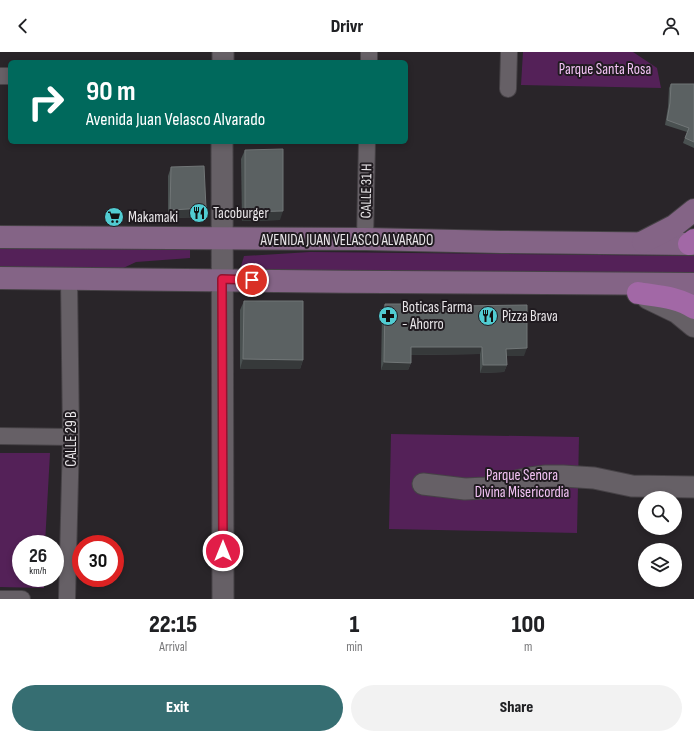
<!DOCTYPE html>
<html lang="en">
<head>
<meta charset="utf-8">
<style>
	:root { --surface:#fff; --page:#f2f2f2; --text:#202124; --muted:#757577; --accent:#366e72 }
	body { margin:0; font-family:"Sofia Sans Condensed",sans-serif; background:var(--page); color:var(--text); height:100vh; display:flex; flex-direction:column; font-size:15px; white-space:nowrap }
	* { box-sizing:border-box; margin:0 }
	p { font-size:13px; color:var(--muted) }
	.icon { flex:none; width:22px; height:22px; fill:none; stroke:currentColor; stroke-width:2; stroke-linecap:round; stroke-linejoin:round }
	.map { position:relative; height:547px; overflow:hidden }
	.details { display:flex; flex-direction:column; background:var(--surface); flex:1 }
	.details>* { flex:none }
	.guide { position:absolute; left:8px; top:8px; width:400px; height:84px; border-radius:6px; box-shadow:0 2px 6px #0003; background:#00695c; color:#fff; overflow:hidden }
	.fabs { position:absolute; left:638px; top:439px; display:grid; gap:8px }
	.fabs a { display:grid; place-items:center; width:44px; height:44px; border-radius:50%; background:var(--surface); box-shadow:0 2px 6px #0003; font-size:20px }
	.speed { position:absolute; left:12px; top:483px; display:flex; gap:8px; font-size:20px; font-weight:700; text-align:center }
	.speed>* { display:grid; place-content:center; width:52px; height:52px; border-radius:50%; background:var(--surface); box-shadow:0 2px 6px #0003; line-height:1 }
	.speed small { font-size:10px; font-weight:400 }
	.speed .limit { border:6px solid #d22; background:#fff; color:#111 }
	.pin { position:absolute; display:grid; place-items:center; width:34px; height:34px; color:#fff; margin:-17px; border:2px solid #fff; border-radius:50%; box-shadow:0 1px 4px #0007 }
	.me { position:absolute; width:44px; margin:-22px; rotate:0deg; stroke-linejoin:round; filter:drop-shadow(0 0 3px #0008) }
	.turn { display:flex; align-items:center; gap:14px; height:84px; padding:0 12px; font-size:18px }
	.turn .icon { width:52px; height:52px; stroke-width:2.5 }
	.turn b { display:block; font-size:28px; line-height:34px }
	.eta { display:flex; justify-content:space-evenly; align-items:center; height:68px; text-align:center }
	.eta b { font-size:24px; font-weight:800; line-height:28px }
	.cta { display:flex; gap:8px; margin-top:auto; padding:8px 12px }
	.cta a { flex:1; height:46px; border-radius:24px; background:var(--accent); color:#fff; font-size:16px; font-weight:800; line-height:46px; text-align:center }
	.cta a+a { background:var(--page); color:var(--text) }
	header { display:flex; justify-content:space-between; align-items:center; height:52px; padding:0 12px; background:var(--surface); font-size:18px; font-weight:800 }
	.map>svg:first-child { display:block }
	.green { fill:#542158 }
	.lines { fill:none; stroke-linecap:round; stroke-linejoin:round }
	.pedestrian-casing { stroke:#464246; stroke-width:18 }
	.minor-casing { stroke:#464246; stroke-width:23 }
	.tertiary-casing { stroke:#464246; stroke-width:24 }
	.secondary-casing { stroke:#464246; stroke-width:24 }
	.primary-casing { stroke:#464246; stroke-width:24 }
	.pedestrian { stroke:#666066; stroke-width:16 }
	.minor { stroke:#666066; stroke-width:21 }
	.tertiary { stroke:#666066; stroke-width:22 }
	.secondary { stroke:#846486; stroke-width:22 }
	.primary { stroke:#a268a6; stroke-width:22 }
	.wall { fill:#4a5151 }
	.shaded-wall { fill:#36393a }
	.building { fill:#5b6162; stroke:#717677 }
	.route-casing { stroke:#92132f; stroke-width:10 }
	.route { stroke:#e11d48; stroke-width:7 }
	.labels { text-anchor:middle; stroke-width:4; stroke-linejoin:round; paint-order:stroke }
	.park-label { font-size:15px; fill:#f3c3f5; stroke:#201b20 }
	.street-label { font-size:15px; fill:#e9e6e9; stroke:#201b20 }
	.poi-label { font-size:15px; fill:#e9e6e9; stroke:#201b20; text-anchor:start }
</style>
</head>
<body>
<header><svg class="icon" aria-label="back" viewBox="0 0 24 24"><path d="M15 5l-7 7 7 7"/></svg>Drivr<svg class="icon" aria-label="person" viewBox="0 0 24 24"><circle cx="12" cy="8" r="4"/><path d="M4 21q1-7 8-7t8 7"/></svg></header>
<div class="map">
<svg width="694" height="547" viewBox="0 0 694 547">
	<rect width="100%" height="100%" fill="#292529"/>
	<g class="green">
		<path d="M 523,0 L 633,0 L 657,16 L 661,36 L 521,33 Z"/>
		<path d="M 0,195 L 190,196 L 190,206 L 136,210 L 117,219 L 0,217 Z"/>
		<path d="M 310,200 L 694,204 L 694,225 L 239,221 L 244,204 Z"/>
		<path d="M 391,382 L 579,385 L 577,481 L 389,477 Z"/>
		<path d="M 0,401 L 50,401 L 45,492 L 21,492 L 21,526 L 44,526 L 44,536 L 0,535 Z"/>
	</g>
	<g class="lines">
		<defs>
			<g id="pedestrian">
				<path d="M 369,10 L 369,0"/>
				<path d="M 0,24 L 10,24"/>
				<path d="M 508,37 L 509,0"/>
				<path d="M 365,187 L 367,90"/>
				<path d="M 0,384 L 71,385"/>
				<path d="M 0,547 L 22,547"/>
				<path d="M 67,547 L 71,385 L 69,227"/>
			</g>
			<g id="minor">
				<path d="M 223,10 L 223,0"/>
				<path d="M 222,90 L 223,547"/>
				<path d="M 423,432 L 465,437 L 486,436 L 530,426 L 546,424 L 563,424 L 594,426 L 632,434 L 694,435"/>
			</g>
			<path id="tertiary" d="M 648,246 L 677,260 L 694,274"/>
			<g id="secondary">
				<path d="M 0,185 L 365,187 L 501,190 L 694,192"/>
				<path d="M 643,190 L 674,174 L 694,158"/>
				<path d="M 0,226 C 231,228 463,232 694,232"/>
			</g>
			<g id="primary">
				<path d="M 689,192 L 694,188"/>
				<path d="M 638,241 C 656,244 679,245 694,256"/>
			</g>
		</defs>
		<use href="#pedestrian" class="pedestrian-casing"/>
		<use href="#minor" class="minor-casing"/>
		<use href="#tertiary" class="tertiary-casing"/>
		<use href="#secondary" class="secondary-casing"/>
		<use href="#primary" class="primary-casing"/>
		<use href="#pedestrian" class="pedestrian"/>
		<use href="#minor" class="minor"/>
		<use href="#tertiary" class="tertiary"/>
		<use href="#secondary" class="secondary"/>
		<use href="#primary" class="primary"/>
	</g>
	<g class="wall">
		<path d="M 671,32 L 694,32 L 694,96 L 683,91 L 687,80 L 665,73 L 668,55 L 669,36 Z"/>
		<path d="M 245,98 L 280,168 L 242,169 L 241,107 Z"/>
		<path d="M 171,115 L 203,165 L 168,166 L 168,124 Z"/>
		<path d="M 244,249 L 303,308 L 300,317 L 240,317 L 240,258 Z"/>
		<path d="M 385,252 L 457,254 L 524,304 L 507,304 L 507,313 L 504,320 L 480,321 L 480,302 L 411,303 L 411,311 L 408,318 L 381,318 L 382,259 Z"/>
	</g>
	<g class="shaded-wall">
		<path d="M 206,156 L 203,165 L 168,166 L 170,158 Z"/>
		<path d="M 283,159 L 280,168 L 242,169 L 245,160 Z"/>
		<path d="M 411,295 L 482,295 L 480,302 L 408,303 Z"/>
		<path d="M 527,296 L 524,304 L 504,304 L 506,297 Z"/>
		<path d="M 243,307 L 303,308 L 300,317 L 240,317 Z"/>
		<path d="M 384,310 L 411,311 L 408,318 L 381,318 Z"/>
		<path d="M 483,313 L 507,313 L 504,320 L 480,321 Z"/>
	</g>
	<g class="building">
		<path d="M 671,32 L 694,32 L 694,90 L 685,86 L 689,76 L 667,68 L 670,51 Z"/>
		<path d="M 283,97 L 283,159 L 245,160 L 245,98 Z"/>
		<path d="M 204,114 L 206,156 L 170,158 L 171,115 Z"/>
		<path d="M 244,249 L 303,249 L 303,308 L 243,307 Z"/>
		<path d="M 385,252 L 457,252 L 457,254 L 527,253 L 527,296 L 506,297 L 507,313 L 483,313 L 482,295 L 411,295 L 411,311 L 384,310 Z"/>
	</g>
	<g class="lines">
		<defs>
			<path id="route" d="M 223,499 L 222,227 L 252,228"/>
		</defs>
		<use href="#route" class="route-casing"/>
		<use href="#route" class="route"/>
	</g>
	<defs>
		<symbol id="restaurant-disc" viewBox="-11 -11 22 22"><circle r="9.5" fill="#51ccd2" stroke="#201b20"/><path d="M-5-6h1v4h1v-4h1v4h1v-4h1v5L-1.5 .5V6h-2V.5L-5-1ZM5-6V6H3V1.5H1.5Q1.5-4 5-6Z" fill="#111"/></symbol>
		<symbol id="supermarket-disc" viewBox="-11 -11 22 22"><circle r="9.5" fill="#51ccd2" stroke="#201b20"/><path d="M-6-5.5h2.5l.6 2H6L4.5 2H-2.5L-4.4-4H-6ZM-1.5 3.2a1.3 1.3 0 1 0 .1 0ZM3 3.2a1.3 1.3 0 1 0 .1 0Z" fill="#111"/></symbol>
		<symbol id="pharmacy-disc" viewBox="-11 -11 22 22"><circle r="9.5" fill="#51ccd2" stroke="#201b20"/><path d="M-2-6h4v4h4v4h-4v4h-4v-4h-4v-4h4Z" fill="#111"/></symbol>
	</defs>
	<g fill-rule="evenodd">
		<use href="#restaurant-disc" x="188" y="150" width="22" height="22"/>
		<use href="#supermarket-disc" x="103" y="154" width="22" height="22"/>
		<use href="#pharmacy-disc" x="377" y="253" width="22" height="22"/>
		<use href="#restaurant-disc" x="477" y="253" width="22" height="22"/>
	</g>
	<g class="labels">
		<g class="park-label">
			<text x="605" y="22">Parque Santa Rosa</text>
			<text x="522" y="428">Parque Señora<tspan x="522" dy="17">Divina Misericordia</tspan></text>
		</g>
		<g class="street-label">
			<text transform="translate(366 139) rotate(-89)" y="5">CALLE 31 H</text>
			<text x="347" y="193">AVENIDA JUAN VELASCO ALVARADO</text>
			<text transform="translate(71 387) rotate(-90)" y="5">CALLE 29 B</text>
		</g>
		<g class="poi-label">
			<text x="213" y="166">Tacoburger</text>
			<text x="128" y="170">Makamaki</text>
			<text x="402" y="260">Boticas Farma<tspan x="402" dy="17">- Ahorro</tspan></text>
			<text x="502" y="269">Pizza Brava</text>
		</g>
	</g>
</svg>
<div class="fabs">
<a><svg class="icon" aria-label="search" viewBox="0 0 24 24"><circle cx="10" cy="10" r="6"/><path d="M15 15l6 6"/></svg></a>
<a><svg class="icon" aria-label="layers" viewBox="0 0 24 24"><path d="M12 4l9 5-9 5-9-5zM3 14l9 5 9-5"/></svg></a>
</div>
<div class="speed"><div>26<small>km/h</small></div><div class="limit">30</div></div>
<div class="pin" style="left:252px;top:228px;background:#d93025"><svg class="icon" aria-label="arrive" viewBox="0 0 24 24"><path d="M6 21V4h12l-3 4 3 4H6"/></svg></div>
<svg class="me" style="left:223px;top:499px" viewBox="-20 -20 40 40"><circle r="17" fill="#e11d48" stroke="#fff" stroke-width="3"/><path d="M0-11L8 9 0 5-8 9z" fill="#fff"/></svg>
<div class="guide">
<div class="turn"><svg class="icon" aria-label="right" viewBox="0 0 24 24"><path d="M7 20v-9h11M14 6l5 5-5 5"/></svg><div><b>90 m</b>Avenida Juan Velasco Alvarado</div></div>
</div>
</div>
<section class="details">
<div class="eta">
<div><b>22:15</b><p>Arrival</p></div>
<div><b>1</b><p>min</p></div>
<div><b>100</b><p>m</p></div>
</div>
<div class="cta"><a>Exit</a><a>Share</a></div>
</section>
</body>
</html>
